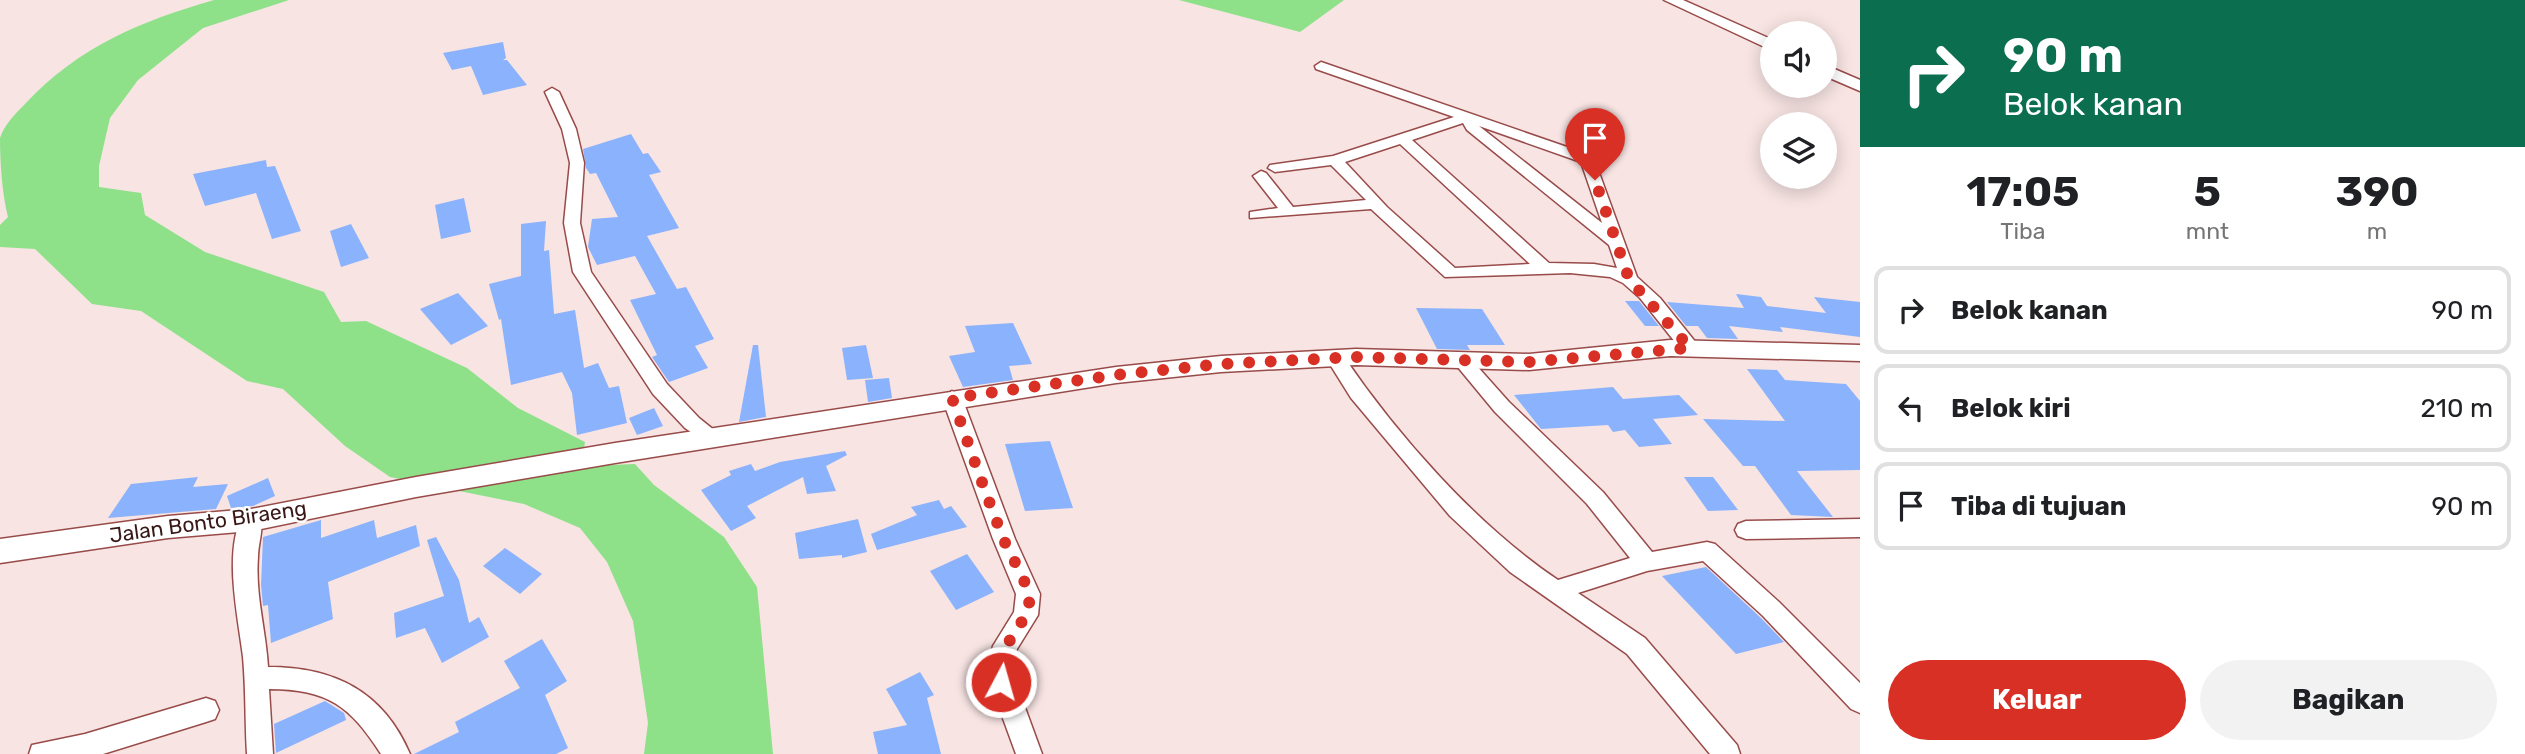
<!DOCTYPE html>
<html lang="id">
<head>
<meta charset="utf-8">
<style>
	:root { --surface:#fff; --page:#f2f2f2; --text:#202124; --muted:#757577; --line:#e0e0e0; --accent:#d93025 }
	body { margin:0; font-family:Rubik,sans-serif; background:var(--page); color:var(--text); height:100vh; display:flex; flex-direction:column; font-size:26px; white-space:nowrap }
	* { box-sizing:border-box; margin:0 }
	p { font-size:23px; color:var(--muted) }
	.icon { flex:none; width:38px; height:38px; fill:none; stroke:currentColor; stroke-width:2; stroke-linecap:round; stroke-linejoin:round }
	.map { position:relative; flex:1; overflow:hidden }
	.sheet { display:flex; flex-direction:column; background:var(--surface); width:665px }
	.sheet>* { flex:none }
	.banner { background:#0b6e4f; color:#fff; overflow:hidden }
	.tools { position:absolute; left:1760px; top:21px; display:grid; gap:14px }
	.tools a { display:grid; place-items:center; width:77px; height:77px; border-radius:50%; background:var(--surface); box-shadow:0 4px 18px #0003; font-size:35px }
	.pin { position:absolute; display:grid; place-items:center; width:60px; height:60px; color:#fff; margin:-72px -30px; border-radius:50% 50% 50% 0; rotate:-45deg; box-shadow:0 0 7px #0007 }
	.pin .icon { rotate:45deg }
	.me { position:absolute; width:77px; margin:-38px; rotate:6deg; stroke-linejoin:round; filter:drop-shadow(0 0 5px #0008) }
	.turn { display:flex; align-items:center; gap:24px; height:147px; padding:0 28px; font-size:32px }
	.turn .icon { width:91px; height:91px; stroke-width:2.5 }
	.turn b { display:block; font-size:49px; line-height:60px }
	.eta { display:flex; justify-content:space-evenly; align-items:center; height:119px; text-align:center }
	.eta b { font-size:42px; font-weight:700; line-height:49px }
	.cta { display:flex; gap:14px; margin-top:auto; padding:14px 28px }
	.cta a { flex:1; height:80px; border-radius:42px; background:var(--accent); color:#fff; font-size:28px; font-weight:700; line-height:80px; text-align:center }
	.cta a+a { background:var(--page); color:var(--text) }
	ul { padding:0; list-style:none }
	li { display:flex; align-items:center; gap:21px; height:88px; margin:0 14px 10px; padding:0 14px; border:4px solid var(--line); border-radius:14px }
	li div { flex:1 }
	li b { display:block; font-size:26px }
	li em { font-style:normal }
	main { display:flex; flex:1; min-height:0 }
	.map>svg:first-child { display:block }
	.water { fill:#8ee189 }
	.building { fill:#8bb2fc }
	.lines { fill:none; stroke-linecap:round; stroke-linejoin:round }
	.minor-casing { stroke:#984b49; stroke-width:3 }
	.tertiary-casing { stroke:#984b49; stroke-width:3 }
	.minor { fill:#fff; fill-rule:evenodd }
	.tertiary { fill:#fff; fill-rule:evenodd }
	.route { stroke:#d93025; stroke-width:12; stroke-dasharray:0 21.6 }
	.labels { text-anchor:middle; stroke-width:5; stroke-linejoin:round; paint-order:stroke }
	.street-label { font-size:21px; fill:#391817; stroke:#fff }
</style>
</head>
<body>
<main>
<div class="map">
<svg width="1860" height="754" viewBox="0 0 1860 754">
	<rect width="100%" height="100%" fill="#f7e4e3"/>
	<g class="water">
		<path d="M 214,0 L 289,0 L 203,28 L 138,80 L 110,118 L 99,166 L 99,187 L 141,193 L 145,215 L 205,252 L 324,292 L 341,322 L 366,321 L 467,368 L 518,408 L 585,442 L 583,455 L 588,466 L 635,464 L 654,485 L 724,537 L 757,587 L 773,754 L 644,754 L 648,723 L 633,621 L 607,562 L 580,528 L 524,504 L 390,477 L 345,446 L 283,389 L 247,381 L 141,311 L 92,304 L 35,249 L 0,247 L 0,225 L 8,217 C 2,193 0,162 0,138 C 4,125 16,113 25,104 C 78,47 141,21 214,0 Z"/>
		<path d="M 1179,0 L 1344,0 L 1300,32 Z"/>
	</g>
	<g class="building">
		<path d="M 503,42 L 506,58 L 503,60 L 507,60 L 527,85 L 483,95 L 471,66 L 452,70 L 443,53 Z"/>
		<path d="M 631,134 L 643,154 L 648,153 L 661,172 L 649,175 L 679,228 L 647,236 L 677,289 L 686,287 L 714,339 L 695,346 L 708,368 L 669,382 L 652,357 L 657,355 L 630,300 L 656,294 L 635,256 L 597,265 L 588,247 L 592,219 L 618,217 L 596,173 L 590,174 L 586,168 L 583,149 Z"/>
		<path d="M 266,160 L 267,167 L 275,166 L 301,231 L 272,239 L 256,193 L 205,206 L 193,174 Z"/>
		<path d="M 464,198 L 471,232 L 441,239 L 435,205 Z"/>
		<path d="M 546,221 L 544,251 L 549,250 L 554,314 L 575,310 L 584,368 L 598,363 L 609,388 L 619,386 L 627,423 L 577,435 L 572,393 L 562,372 L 511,385 L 501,319 L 499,320 L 489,284 L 521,276 L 521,224 Z"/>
		<path d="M 351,224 L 369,258 L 341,267 L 330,231 Z"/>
		<path d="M 458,293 L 488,326 L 451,345 L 420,309 Z"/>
		<path d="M 1736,294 L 1761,297 L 1767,306 L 1826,313 L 1814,297 L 1860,302 L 1860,337 L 1780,327 L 1783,332 L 1729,326 L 1738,339 L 1707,338 L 1698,326 L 1686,326 L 1667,302 L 1744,308 Z"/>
		<path d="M 1625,301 L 1639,301 L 1659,326 L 1645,326 Z"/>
		<path d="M 1416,308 L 1482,309 L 1505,345 L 1467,345 L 1470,350 L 1437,349 Z"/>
		<path d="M 1013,323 L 1032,364 L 1009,366 L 1013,380 L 963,387 L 949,356 L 975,352 L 965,326 Z"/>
		<path d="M 753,345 L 758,345 L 766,417 L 739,422 Z"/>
		<path d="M 866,345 L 873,378 L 847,380 L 842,348 Z"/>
		<path d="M 1747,369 L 1777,370 L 1785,380 L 1846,384 L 1860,401 L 1860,470 L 1797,471 L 1833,517 L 1791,515 L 1755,466 L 1743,466 L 1703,419 L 1785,421 Z"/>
		<path d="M 889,378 L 892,398 L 868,402 L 865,380 Z"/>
		<path d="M 1613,387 L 1623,399 L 1679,395 L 1698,415 L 1653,419 L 1672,444 L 1639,447 L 1625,430 L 1613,432 L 1608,425 L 1541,429 L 1514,395 Z"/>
		<path d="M 654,408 L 663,426 L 637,435 L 629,418 Z"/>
		<path d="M 1050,441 L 1073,508 L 1025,511 L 1005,444 Z"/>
		<path d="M 845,451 L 847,455 L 826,466 L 836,491 L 807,494 L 803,477 L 747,506 L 756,518 L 731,531 L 701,490 L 731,475 L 729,471 L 751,464 L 755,471 L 780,462 Z"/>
		<path d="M 198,477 L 193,487 L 228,484 L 216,509 L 108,518 L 131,484 Z"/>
		<path d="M 1684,477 L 1713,477 L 1738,510 L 1708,511 Z"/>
		<path d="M 268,478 L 275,496 L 253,506 L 231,508 L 227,496 Z"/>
		<path d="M 939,500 L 944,509 L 951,506 L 967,527 L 877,550 L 871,534 L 917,515 L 911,507 Z"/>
		<path d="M 858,519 L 867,552 L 842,558 L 842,555 L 799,559 L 795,533 Z"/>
		<path d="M 321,520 L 321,538 L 374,520 L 377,538 L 416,525 L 420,546 L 328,582 L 333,619 L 271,643 L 268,605 L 263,606 L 261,585 L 263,537 Z"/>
		<path d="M 436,537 L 459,580 L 469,623 L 479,617 L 489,637 L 442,663 L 425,628 L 396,638 L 394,613 L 444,596 L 427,540 Z"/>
		<path d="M 505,548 L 542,574 L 520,594 L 483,566 Z"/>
		<path d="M 967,554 L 994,592 L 956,610 L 930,571 Z"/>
		<path d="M 1706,567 L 1761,618 L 1784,642 L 1736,654 L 1662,576 Z"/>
		<path d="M 542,639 L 567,681 L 545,695 L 568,748 L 556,754 L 414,754 L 459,732 L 455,722 L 520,688 L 504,661 Z"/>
		<path d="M 920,672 L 934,695 L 927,698 L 941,754 L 878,754 L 873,732 L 907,725 L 886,689 Z"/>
		<path d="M 325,701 L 344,713 L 346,720 L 276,753 L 274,724 Z"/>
	</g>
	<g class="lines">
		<defs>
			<g id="minor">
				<path d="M 1321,62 L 1593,156 L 1637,277 L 1660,298 L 1697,344 L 1699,348 L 1697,352 L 1683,352 L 1640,298 L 1623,283 L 1610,277 L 1570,273 L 1445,277 L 1371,209 L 1250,218 L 1250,212 L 1278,208 L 1253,176 L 1261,171 L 1266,173 L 1293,207 L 1366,200 L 1331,165 L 1275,172 L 1268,168 L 1270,165 L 1333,156 L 1454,117 L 1316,69 L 1315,66 ZM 1463,123 L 1467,130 L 1609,245 L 1617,268 L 1594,264 L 1549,263 L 1412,140 ZM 1479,126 L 1581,162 L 1602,223 ZM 1400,144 L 1530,264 L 1455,268 L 1387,207 L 1345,162 Z"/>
				<path d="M 552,88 L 559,92 L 576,129 L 584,163 L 580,223 L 591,272 L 667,384 L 699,418 L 724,438 L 721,443 L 707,443 L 685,428 L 653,394 L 573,272 L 564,223 L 570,163 L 562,129 L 545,92 Z"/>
				<path d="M 1335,352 L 1342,354 C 1397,435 1476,525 1558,580 L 1630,558 L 1587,504 L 1495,412 L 1452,360 L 1454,356 L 1468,356 L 1509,402 L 1603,492 L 1652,552 L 1707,542 L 1715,544 L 1779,602 L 1860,683 L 1860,713 L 1851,709 L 1763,616 L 1703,561 L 1647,571 L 1578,593 L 1645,638 L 1737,745 L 1740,754 L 1710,754 L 1627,654 L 1510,572 L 1450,516 L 1351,398 L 1326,358 Z"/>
				<path d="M 952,391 L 962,398 L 1015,539 L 1040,594 L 1038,615 L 1017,649 L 1012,672 L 1042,754 L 1016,754 L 986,672 L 993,646 L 1014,612 L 1016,594 L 993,539 L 942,398 Z"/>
				<path d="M 251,511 L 259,514 C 265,526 258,543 258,557 C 255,595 266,630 268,667 C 334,667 383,691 410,754 L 381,754 C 350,706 328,689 269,689 L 273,754 L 247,754 C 245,722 246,689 243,657 C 238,616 223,552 243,514 Z"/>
				<path d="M 1860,519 L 1860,537 L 1746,539 L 1738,536 L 1735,530 L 1738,524 L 1746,521 Z"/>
				<path d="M 206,698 L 215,701 L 219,710 L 215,719 L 206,722 L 103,754 L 29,754 L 32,745 L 85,734 Z"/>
			</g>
			<g id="tertiary">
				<path d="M 1664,0 L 1683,0 L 1773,40 L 1773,51 Z"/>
				<path d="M 1825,65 L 1860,80 L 1860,91 L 1825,76 Z"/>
				<path d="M 1670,340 L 1860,345 L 1860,361 L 1670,356 L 1529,370 L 1356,365 L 1221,372 L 1116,383 L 615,463 L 416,497 L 251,531 L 168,538 L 0,563 L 0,539 L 168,516 L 251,509 L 416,477 L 615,443 L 1116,367 L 1221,356 L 1356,349 L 1529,354 Z"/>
			</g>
		</defs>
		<use href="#minor" class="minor-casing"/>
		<use href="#tertiary" class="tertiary-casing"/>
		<use href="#minor" class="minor"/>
		<use href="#tertiary" class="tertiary"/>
	</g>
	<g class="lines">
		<path class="route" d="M 1001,682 C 995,640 1032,623 1029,599 C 1027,579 1011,558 1004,540 C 985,493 969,445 952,398 L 1116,375 L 1221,364 L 1356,357 L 1529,362 L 1690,348 L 1629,279 L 1595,180"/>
	</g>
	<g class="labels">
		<g class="street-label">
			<text transform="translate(208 522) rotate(-8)" y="7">Jalan Bonto Biraeng</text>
		</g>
	</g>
</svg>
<div class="tools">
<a><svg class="icon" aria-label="sound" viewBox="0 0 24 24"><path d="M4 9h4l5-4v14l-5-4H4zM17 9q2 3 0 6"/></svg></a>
<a><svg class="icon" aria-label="layers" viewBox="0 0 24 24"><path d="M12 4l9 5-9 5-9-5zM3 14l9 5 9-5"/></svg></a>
</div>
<div class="pin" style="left:1595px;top:180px;background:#d93025"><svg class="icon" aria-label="arrive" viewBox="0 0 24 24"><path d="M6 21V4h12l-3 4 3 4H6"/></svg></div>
<svg class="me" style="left:1001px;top:682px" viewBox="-20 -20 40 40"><circle r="17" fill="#d93025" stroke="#fff" stroke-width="3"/><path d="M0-11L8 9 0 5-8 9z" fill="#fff"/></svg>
</div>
<section class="sheet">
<div class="banner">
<div class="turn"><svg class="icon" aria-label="right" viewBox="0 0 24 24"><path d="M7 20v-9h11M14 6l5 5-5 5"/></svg><div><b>90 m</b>Belok kanan</div></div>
</div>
<div class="eta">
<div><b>17:05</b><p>Tiba</p></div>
<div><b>5</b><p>mnt</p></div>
<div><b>390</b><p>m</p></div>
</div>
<ul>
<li><svg class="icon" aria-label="right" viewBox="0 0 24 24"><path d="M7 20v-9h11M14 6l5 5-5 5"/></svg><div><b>Belok kanan</b></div><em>90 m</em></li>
<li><svg class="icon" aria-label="left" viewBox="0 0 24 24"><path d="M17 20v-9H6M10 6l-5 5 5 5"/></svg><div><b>Belok kiri</b></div><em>210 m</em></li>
<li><svg class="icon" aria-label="arrive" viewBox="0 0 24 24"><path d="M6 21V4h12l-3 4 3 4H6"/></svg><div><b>Tiba di tujuan</b></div><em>90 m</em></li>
</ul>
<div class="cta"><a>Keluar</a><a>Bagikan</a></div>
</section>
</main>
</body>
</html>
